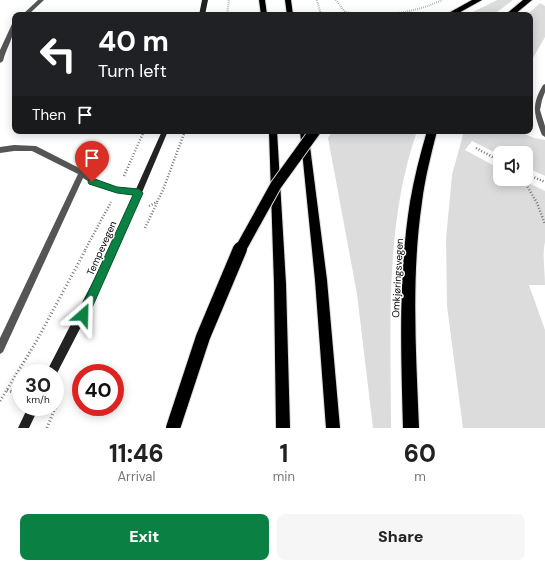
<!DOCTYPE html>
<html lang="en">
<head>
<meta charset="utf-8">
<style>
	:root { --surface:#fff; --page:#f6f6f6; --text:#222; --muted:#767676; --accent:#0b8043 }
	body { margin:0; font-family:"DM Sans",sans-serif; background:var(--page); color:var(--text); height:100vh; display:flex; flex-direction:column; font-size:15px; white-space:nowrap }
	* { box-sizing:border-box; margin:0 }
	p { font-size:13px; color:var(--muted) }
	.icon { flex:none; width:22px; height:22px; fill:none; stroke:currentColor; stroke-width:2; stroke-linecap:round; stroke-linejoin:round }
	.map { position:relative; height:428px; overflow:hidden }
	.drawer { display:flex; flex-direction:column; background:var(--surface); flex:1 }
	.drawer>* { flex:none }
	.banner { position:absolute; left:12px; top:12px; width:521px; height:122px; border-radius:8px; box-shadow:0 2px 10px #0003; background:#202124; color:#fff; overflow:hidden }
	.buttons { position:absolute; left:493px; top:146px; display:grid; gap:8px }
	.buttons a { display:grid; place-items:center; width:40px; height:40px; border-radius:8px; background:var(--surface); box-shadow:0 2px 10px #0003; font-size:20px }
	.speed { position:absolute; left:12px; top:364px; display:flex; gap:8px; font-size:20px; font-weight:700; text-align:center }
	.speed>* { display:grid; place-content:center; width:52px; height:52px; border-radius:50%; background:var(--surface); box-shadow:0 2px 10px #0003; line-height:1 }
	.speed small { font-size:10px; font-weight:400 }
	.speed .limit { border:6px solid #d22; background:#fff; color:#111 }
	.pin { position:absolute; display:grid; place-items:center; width:34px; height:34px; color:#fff; margin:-41px -17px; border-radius:50% 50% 50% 0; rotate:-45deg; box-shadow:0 0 4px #0007 }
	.pin .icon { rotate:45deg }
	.me { position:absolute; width:44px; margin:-22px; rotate:25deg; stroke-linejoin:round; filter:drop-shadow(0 0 3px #0008) }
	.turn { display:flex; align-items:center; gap:14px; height:84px; padding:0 20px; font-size:18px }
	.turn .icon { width:52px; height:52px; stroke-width:2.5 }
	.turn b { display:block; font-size:28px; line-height:34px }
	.then { display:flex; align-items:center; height:38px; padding:0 20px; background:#0003; gap:8px; font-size:15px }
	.eta { display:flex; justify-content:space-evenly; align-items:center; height:68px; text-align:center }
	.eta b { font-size:24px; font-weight:800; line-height:28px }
	.button { display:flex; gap:8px; margin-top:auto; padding:8px 20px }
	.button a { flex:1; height:46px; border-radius:8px; background:var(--accent); color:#fff; font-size:16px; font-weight:800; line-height:46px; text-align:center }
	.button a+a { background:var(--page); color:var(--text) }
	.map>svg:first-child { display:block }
	.green { fill:#dcdcdc }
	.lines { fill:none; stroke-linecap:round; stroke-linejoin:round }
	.primary-casing { stroke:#dbdbdb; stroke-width:2 }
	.highway-casing { stroke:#dbdbdb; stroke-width:2 }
	.path-far2 { stroke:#777; stroke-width:2; stroke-dasharray:0.5 1.5; stroke-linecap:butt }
	.path-far1 { stroke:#777; stroke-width:2.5; stroke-dasharray:1 2; stroke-linecap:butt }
	.path { stroke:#777; stroke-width:3; stroke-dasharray:1 2.5; stroke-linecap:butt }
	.lane { fill:#555; fill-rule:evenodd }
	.secondary { fill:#222; fill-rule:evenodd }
	.primary { fill:#000; fill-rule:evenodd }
	.highway { fill:#000; fill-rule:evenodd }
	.highway-bridge-far1-casing { stroke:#dbdbdb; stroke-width:13; stroke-linecap:butt }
	.highway-bridge-casing { stroke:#dbdbdb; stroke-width:16; stroke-linecap:butt }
	.highway-bridge-far1 { stroke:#000; stroke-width:11 }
	.highway-bridge { stroke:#000; stroke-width:14 }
	.route { fill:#0b8043; stroke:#07532c }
	.labels { text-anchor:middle; stroke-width:3; stroke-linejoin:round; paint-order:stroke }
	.street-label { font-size:10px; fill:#000; stroke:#fff }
</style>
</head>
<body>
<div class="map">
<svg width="545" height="428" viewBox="0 0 545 428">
	<rect width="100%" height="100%" fill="#fff"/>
	<g class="green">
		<path d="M 497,0 L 513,0 L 493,15 L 467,15 Z"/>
		<path d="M 540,3 L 545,6 L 545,37 L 530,63 L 530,15 L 527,15 Z"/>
		<path d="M 333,131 L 417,131 C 384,226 391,329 391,428 L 373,428 L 357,294 L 328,138 Z"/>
		<path d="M 464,131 L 518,131 L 534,138 L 545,140 L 545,176 L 526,167 L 526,153 L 500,153 L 500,155 L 472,141 L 465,150 L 500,169 L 500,179 L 520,179 L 545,191 L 545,242 C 542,255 545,271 545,285 L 529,285 L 545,330 L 545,428 L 463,428 L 447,306 L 446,239 L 452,175 Z"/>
	</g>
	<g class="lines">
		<defs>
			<g id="primary">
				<path d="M 259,0 L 265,0 L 267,15 L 261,15 Z"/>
				<path d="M 285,0 L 291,0 L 293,15 L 287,15 Z"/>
				<path d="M 269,131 L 277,131 L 286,284 L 290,428 L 276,428 L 274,284 Z"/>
				<path d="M 300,131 L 308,131 L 327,280 L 340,428 L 326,428 L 315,280 Z"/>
			</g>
			<g id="highway">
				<path d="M 472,0 L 482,0 L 455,15 L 445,15 Z"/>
				<path d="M 523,0 L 532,0 L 514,15 L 505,15 Z"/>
				<path d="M 427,131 L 437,131 C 431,155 425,178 422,202 C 411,277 416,353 419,428 L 403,428 C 401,353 398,277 410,202 C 414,178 420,155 427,131 Z"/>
			</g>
		</defs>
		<use href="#primary" class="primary-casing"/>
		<use href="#highway" class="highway-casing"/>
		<g class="path-far2">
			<path d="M 317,0 L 321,15"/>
			<path d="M 336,0 L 345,12 C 374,19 416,13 442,0"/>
			<path d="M 227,15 L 229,0"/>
		</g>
		<g class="path-far1">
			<path d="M 476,148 L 500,161"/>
			<path d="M 526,174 L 545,182"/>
			<path d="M 124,176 L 144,131"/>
			<path d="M 523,179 L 537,203 L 545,224"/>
			<path d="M 149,206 L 157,202 L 163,190 L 185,131"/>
			<path d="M 145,228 L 157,203"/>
			<path d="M 85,250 L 111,202"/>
		</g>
		<g class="path">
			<path d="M 7,390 L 21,395"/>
			<path d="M 0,401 L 36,342 L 86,249"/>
			<path d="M 47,428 L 56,406 L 55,405"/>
		</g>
		<g class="lane">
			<path d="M 38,0 L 44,0 L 28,15 L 22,15 Z"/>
			<path d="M 15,22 C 15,36 6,48 3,61 L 0,63 L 0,50 L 12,24 Z"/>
			<path d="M 545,84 L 545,92 L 542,100 L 540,110 L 545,126 L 545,137 L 542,135 C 534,114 531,105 543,85 Z"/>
			<path d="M 14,145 L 36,146 L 85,171 L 95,179 L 117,187 L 139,190 L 143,193 L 139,196 C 120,193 99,190 83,178 L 3,352 L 0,354 L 0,338 L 78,174 L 32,151 L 14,151 L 0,153 L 0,147 Z"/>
		</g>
		<g class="secondary">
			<path d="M 202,0 L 208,0 L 205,15 L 199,15 Z"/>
			<path d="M 162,131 L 168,131 L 116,254 L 86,317 L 55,377 L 55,373 L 47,373 L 48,369 L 107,254 Z"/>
			<path d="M 28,407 L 39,407 L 29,428 L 18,428 Z"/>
		</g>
		<use href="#primary" class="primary"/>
		<use href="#highway" class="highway"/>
		<defs>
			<path id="highway-bridge-far1" d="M 240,250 L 276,185 L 315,131"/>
			<path id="highway-bridge" d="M 173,428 L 203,337 L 240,249"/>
		</defs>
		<use href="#highway-bridge-far1" class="highway-bridge-far1-casing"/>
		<use href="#highway-bridge" class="highway-bridge-casing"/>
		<use href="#highway-bridge-far1" class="highway-bridge-far1"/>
		<use href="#highway-bridge" class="highway-bridge"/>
	</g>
	<path class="route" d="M 92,178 L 117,187 L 139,189 L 143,193 L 87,319 L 83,320 L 80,319 L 78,315 L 133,195 L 117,193 L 89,184 L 88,182 L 89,179 Z"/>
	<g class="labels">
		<g class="street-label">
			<text transform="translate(101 248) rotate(-66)" y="4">Tempevegen</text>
			<text transform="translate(397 278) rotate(-87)" y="4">Omkjøringsvegen</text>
		</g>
	</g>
</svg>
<div class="buttons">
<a><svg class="icon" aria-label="sound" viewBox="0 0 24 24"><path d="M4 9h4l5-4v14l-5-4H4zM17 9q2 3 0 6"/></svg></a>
</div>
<div class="speed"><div>30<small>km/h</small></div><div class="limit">40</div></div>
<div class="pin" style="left:92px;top:182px;background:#d93025"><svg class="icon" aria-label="arrive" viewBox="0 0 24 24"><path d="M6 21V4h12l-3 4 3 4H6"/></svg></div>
<svg class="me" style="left:83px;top:315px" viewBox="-20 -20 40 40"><path d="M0-17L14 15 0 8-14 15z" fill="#0b8043" stroke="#fff" stroke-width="4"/></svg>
<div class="banner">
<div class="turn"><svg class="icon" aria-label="left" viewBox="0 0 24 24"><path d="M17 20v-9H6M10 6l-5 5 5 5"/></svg><div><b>40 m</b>Turn left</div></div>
<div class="then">Then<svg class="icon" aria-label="arrive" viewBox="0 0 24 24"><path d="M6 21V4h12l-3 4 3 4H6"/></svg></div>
</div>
</div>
<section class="drawer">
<div class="eta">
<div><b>11:46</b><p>Arrival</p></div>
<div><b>1</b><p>min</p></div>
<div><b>60</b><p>m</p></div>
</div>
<div class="button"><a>Exit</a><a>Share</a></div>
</section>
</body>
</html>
